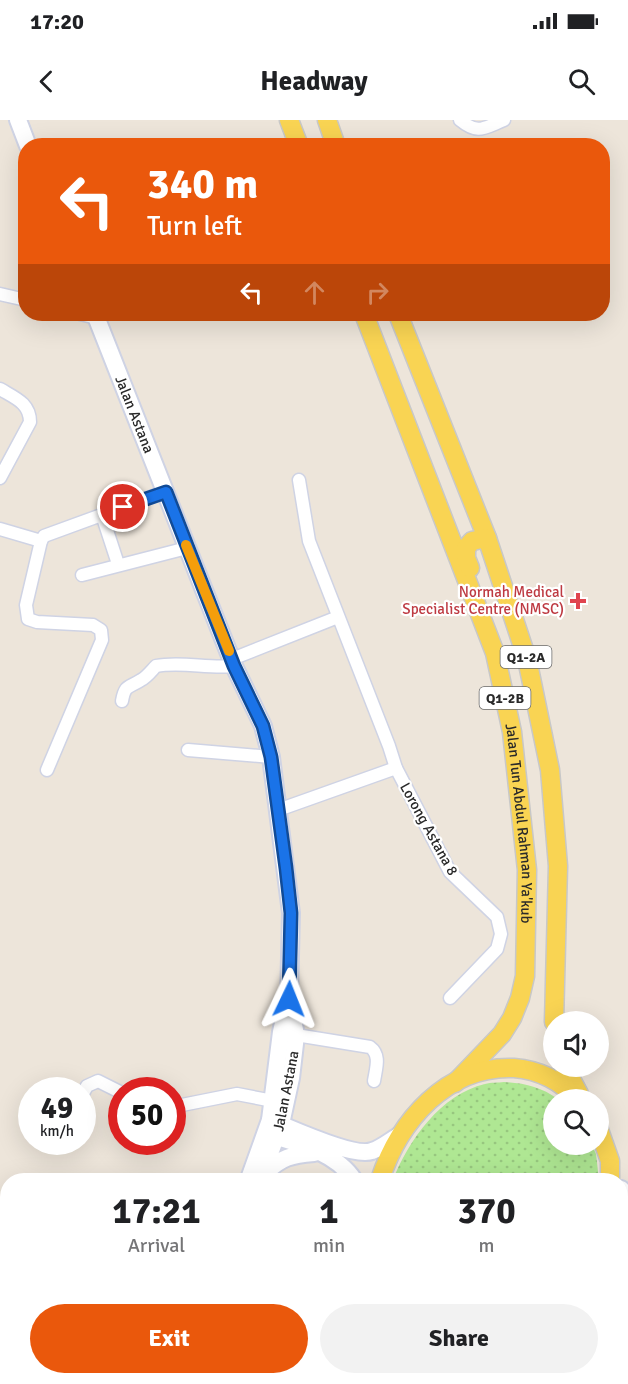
<!DOCTYPE html>
<html lang="en">
<head>
<meta charset="utf-8">
<style>
	:root { --surface:#fff; --page:#f2f2f2; --text:#202124; --muted:#757577; --accent:#ea580c }
	body { margin:0; font-family:Signika,sans-serif; background:var(--page); color:var(--text); height:100vh; display:flex; flex-direction:column; font-size:22px; white-space:nowrap }
	* { box-sizing:border-box; margin:0 }
	p { font-size:20px; color:var(--muted) }
	.icon { flex:none; width:33px; height:33px; fill:none; stroke:currentColor; stroke-width:2; stroke-linecap:round; stroke-linejoin:round }
	.map { position:relative; flex:1; overflow:hidden }
	.side { position:absolute; left:0px; top:1053px; width:628px; height:212px; display:flex; flex-direction:column; background:var(--surface); border-radius:24px 24px 0 0; box-shadow:0 6px 24px #0002 }
	.side>* { flex:none }
	.guide { position:absolute; left:18px; top:18px; width:592px; height:183px; border-radius:24px; box-shadow:0 6px 24px #0002; background:#ea580c; color:#fff; overflow:hidden }
	.tools { position:absolute; left:543px; top:891px; display:grid; gap:12px }
	.tools a { display:grid; place-items:center; width:66px; height:66px; border-radius:50%; background:var(--surface); box-shadow:0 6px 24px #0002; font-size:30px }
	.speed { position:absolute; left:18px; top:957px; display:flex; gap:12px; font-size:30px; font-weight:700; text-align:center }
	.speed>* { display:grid; place-content:center; width:78px; height:78px; border-radius:50%; background:var(--surface); box-shadow:0 6px 24px #0002; line-height:1 }
	.speed small { font-size:15px; font-weight:400 }
	.speed .limit { border:9px solid #d22; background:#fff; color:#111 }
	.pin { position:absolute; display:grid; place-items:center; width:51px; height:51px; color:#fff; margin:-26px; border:3px solid #fff; border-radius:50%; box-shadow:0 2px 6px #0007 }
	.me { position:absolute; width:66px; margin:-33px; rotate:2deg; stroke-linejoin:round; filter:drop-shadow(0 0 4px #0008) }
	.turn { display:flex; align-items:center; gap:21px; height:126px; padding:0 30px; font-size:27px }
	.turn .icon { width:78px; height:78px; stroke-width:2.5 }
	.turn b { display:block; font-size:42px; line-height:51px }
	.lanes { display:flex; align-items:center; height:57px; padding:0 30px; background:#0003; justify-content:center; gap:30px; direction:ltr }
	.lanes .off { opacity:.35 }
	.eta { display:flex; justify-content:space-evenly; align-items:center; height:102px; text-align:center }
	.eta b { font-size:36px; font-weight:800; line-height:42px }
	.cta { display:flex; gap:12px; margin-top:auto; padding:12px 30px }
	.cta a { flex:1; height:69px; border-radius:36px; background:var(--accent); color:#fff; font-size:24px; font-weight:800; line-height:69px; text-align:center }
	.cta a+a { background:var(--page); color:var(--text) }
	.status { display:flex; justify-content:space-between; align-items:center; height:42px; padding:0 30px; background:var(--surface); direction:ltr }
	.status svg { height:16px; fill:currentColor }
	header { display:flex; justify-content:space-between; align-items:center; height:78px; padding:0 30px; background:var(--surface); font-size:27px; font-weight:800 }
	.map>svg:first-child { display:block }
	.grass { fill:url(#grass-dots) }
	.lines { fill:none; stroke-linecap:round; stroke-linejoin:round }
	.stream { stroke:#66cef6; stroke-width:3 }
	.street-casing { stroke:#cfd3e4; stroke-width:15 }
	.secondary-casing { stroke:#cfd3e4; stroke-width:20 }
	.primary-casing { stroke:#c8c8c8; stroke-width:21 }
	.street { stroke:#fff; stroke-width:12 }
	.secondary { stroke:#fff; stroke-width:16 }
	.primary { stroke:#f9d453; stroke-width:18 }
	.route-casing { stroke:#114b97; stroke-width:15 }
	.route { stroke:#1a73e8; stroke-width:10 }
	.slow { stroke:#f59e0b; stroke-width:10 }
	.health-dot { fill:#e0444e; stroke:#fff; stroke-width:2 }
	.labels { text-anchor:middle; stroke-width:4.5; stroke-linejoin:round; paint-order:stroke }
	.shield { fill:#fff; stroke:#6a6a6a; stroke-width:1.5 }
	.shield-label { font-size:14px; font-weight:bold; fill:#2a2a2a }
	.street-label { font-size:15px; fill:#2a2a2a; stroke:#fff }
	.health-label { font-size:15px; fill:#be3a42; stroke:#fff; text-anchor:end }
</style>
</head>
<body>
<div class="status"><b>17:20</b><svg viewBox="0 0 49 12"><path d="M0 12V9h3v3zM5 12V6h3v6zM10 12V3h3v9zM15 12V0h3v12zM26 1h20v11H26zM47 4h2v5h-2z"/></svg></div>
<header><svg class="icon" aria-label="back" viewBox="0 0 24 24"><path d="M15 5l-7 7 7 7"/></svg>Headway<svg class="icon" aria-label="search" viewBox="0 0 24 24"><circle cx="10" cy="10" r="6"/><path d="M15 15l6 6"/></svg></header>
<div class="map">
<svg width="628" height="1264" viewBox="0 0 628 1264">
	<defs>
		<pattern id="grass-dots" width="8" height="8" patternUnits="userSpaceOnUse" patternTransform="scale(1.5)"><rect width="8" height="8" fill="#afe793"/><path d="M2 2h.1M6 6h.1" fill="none" stroke="#97c67f" stroke-width="1.8" stroke-linecap="round"/></pattern>
	</defs>
	<rect width="100%" height="100%" fill="#ede5da"/>
	<g class="grass">
		<path d="M 504,962 C 525,963 541,967 558,979 L 554,980 L 554,1024 L 592,1025 L 596,1034 L 599,1060 L 393,1060 C 408,1021 441,974 485,964 C 491,962 498,963 504,962 Z"/>
		<path d="M 621,1082 L 628,1091 L 628,1157 L 621,1157 Z"/>
		<path d="M 385,1257 L 460,1257 L 452,1264 L 384,1264 Z"/>
	</g>
	<g class="lines">
		<g class="stream">
			<path d="M 0,1125 L 8,1123"/>
			<path d="M 338,1257 L 339,1264"/>
		</g>
		<defs>
			<g id="street">
				<path d="M 460,0 C 478,15 484,8 504,0"/>
				<path d="M 0,174 L 26,180"/>
				<path d="M 80,194 L 97,198"/>
				<path d="M 0,269 C 15,278 30,283 30,302 L 0,358"/>
				<path d="M 299,360 L 309,421 L 389,626 L 396,648 L 450,752 L 497,797 L 501,814 L 497,829 L 450,878"/>
				<path d="M 102,395 L 118,444"/>
				<path d="M 0,409 L 41,421 L 44,416 L 167,371"/>
				<path d="M 41,421 L 26,485 L 28,499 L 37,502 L 93,505 L 101,510 L 102,520 L 47,650"/>
				<path d="M 82,455 L 187,428"/>
				<path d="M 232,539 L 338,497"/>
				<path d="M 122,581 C 125,564 129,568 141,560 C 147,557 152,550 156,546 C 182,541 208,549 234,546"/>
				<path d="M 188,630 L 271,637"/>
				<path d="M 278,690 L 396,648"/>
				<path d="M 296,915 L 370,927 C 381,935 376,948 374,961"/>
				<path d="M 82,975 L 87,966 L 98,961 L 122,973"/>
				<path d="M 172,987 L 237,974 L 273,981"/>
				<path d="M 6,1264 L 14,1257"/>
			</g>
			<g id="secondary">
				<path d="M 18,0 L 28,26"/>
				<path id="s1" d="M 95,194 L 234,546 L 263,606 L 271,637 L 291,793 L 289,879 L 296,915 L 291,958 L 281,1004 L 260,1060"/>
				<path d="M 270,1000 C 291,1008 353,1038 372,1031 C 382,1028 391,1020 400,1015"/>
				<path d="M 267,1014 C 297,1023 336,1032 354,1060"/>
				<path d="M 265,1053 C 282,1037 291,1035 314,1033"/>
				<path d="M 250,1056 L 270,1000 L 281,912 L 287,885"/>
				<path d="M 621,1069 L 628,1078"/>
				<path d="M 621,1163 L 628,1163"/>
				<path d="M 126,1264 L 132,1257"/>
			</g>
			<g id="primary">
				<path d="M 289,0 L 299,26"/>
				<path d="M 327,0 L 336,26"/>
				<path id="s2" d="M 364,194 L 495,533 L 512,612 L 527,750 L 525,856 L 520,878 L 512,898 L 502,914 L 455,963"/>
				<path d="M 398,194 L 487,418 L 527,539 L 550,650 L 558,746 L 554,902"/>
				<path d="M 470,448 L 466,438 L 466,428 L 472,421 L 487,418"/>
				<path d="M 564,946 L 579,974"/>
				<path d="M 598,1007 L 610,1041 L 610,1060"/>
				<path d="M 380,1060 C 399,1001 447,945 514,948 C 539,950 561,961 578,980"/>
				<path d="M 378,1264 L 379,1257"/>
				<path d="M 466,1264 L 476,1257"/>
			</g>
		</defs>
		<use href="#street" class="street-casing"/>
		<use href="#secondary" class="secondary-casing"/>
		<use href="#primary" class="primary-casing"/>
		<use href="#street" class="street"/>
		<use href="#secondary" class="secondary"/>
		<use href="#primary" class="primary"/>
	</g>
	<g class="lines">
		<defs>
			<path id="route" d="M 123,387 L 166,372 L 234,546 L 263,606 L 271,637 L 286,748 L 291,793 L 289,879"/>
		</defs>
		<use href="#route" class="route-casing"/>
		<use href="#route" class="route"/>
		<path class="slow" d="M 186,425 L 229,531"/>
	</g>
	<path class="health-dot" d="M575 472h6v6h6v6h-6v6h-6v-6h-6v-6h6z"/>
	<g class="labels">
		<g class="shield">
			<rect x="500.5" y="526" width="51" height="22" rx="4.5"/>
			<rect x="479.5" y="567" width="51" height="22" rx="4.5"/>
		</g>
		<g class="shield-label">
			<text x="526" y="542">Q1-2A</text>
			<text x="505" y="583">Q1-2B</text>
		</g>
		<g class="street-label">
			<text dy="5" stroke="none"><textPath href="#s1" startOffset="108">Jalan Astana</textPath></text>
			<text dy="5" stroke="none"><textPath href="#s2" startOffset="536">Jalan Tun Abdul Rahman Ya'kub</textPath></text>
			<text transform="translate(429 709) rotate(61)" y="5">Lorong Astana 8</text>
			<text transform="translate(286 971) rotate(-79)" y="5">Jalan Astana</text>
		</g>
		<g class="health-label">
			<text x="564" y="477">Normah Medical<tspan x="564" dy="17">Specialist Centre (NMSC)</tspan></text>
		</g>
	</g>
</svg>
<div class="tools">
<a><svg class="icon" aria-label="sound" viewBox="0 0 24 24"><path d="M4 9h4l5-4v14l-5-4H4zM17 9q2 3 0 6"/></svg></a>
<a><svg class="icon" aria-label="search" viewBox="0 0 24 24"><circle cx="10" cy="10" r="6"/><path d="M15 15l6 6"/></svg></a>
</div>
<div class="speed"><div>49<small>km/h</small></div><div class="limit">50</div></div>
<div class="pin" style="left:123px;top:387px;background:#d93025"><svg class="icon" aria-label="arrive" viewBox="0 0 24 24"><path d="M6 21V4h12l-3 4 3 4H6"/></svg></div>
<svg class="me" style="left:289px;top:879px" viewBox="-20 -20 40 40"><path d="M0-17L14 15 0 8-14 15z" fill="#1a73e8" stroke="#fff" stroke-width="4"/></svg>
<div class="guide">
<div class="turn"><svg class="icon" aria-label="left" viewBox="0 0 24 24"><path d="M17 20v-9H6M10 6l-5 5 5 5"/></svg><div><b>340 m</b>Turn left</div></div>
<div class="lanes"><svg class="icon" aria-label="left" viewBox="0 0 24 24"><path d="M17 20v-9H6M10 6l-5 5 5 5"/></svg><svg class="icon off" aria-label="ahead" viewBox="0 0 24 24"><path d="M12 20V5M6 11l6-6 6 6"/></svg><svg class="icon off" aria-label="right" viewBox="0 0 24 24"><path d="M7 20v-9h11M14 6l5 5-5 5"/></svg></div>
</div>
<section class="side">
<div class="eta">
<div><b>17:21</b><p>Arrival</p></div>
<div><b>1</b><p>min</p></div>
<div><b>370</b><p>m</p></div>
</div>
<div class="cta"><a>Exit</a><a>Share</a></div>
</section>
</div>
</body>
</html>
